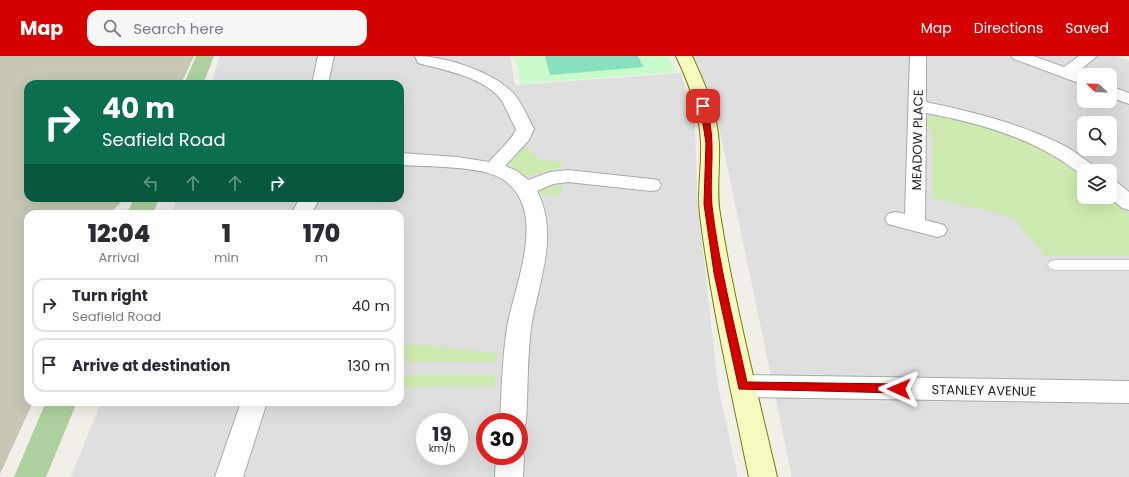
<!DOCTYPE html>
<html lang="en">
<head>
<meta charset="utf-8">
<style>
	:root { --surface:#fff; --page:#f7f7f7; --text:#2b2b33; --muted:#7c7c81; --line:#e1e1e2; --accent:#d40000 }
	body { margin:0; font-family:Poppins,sans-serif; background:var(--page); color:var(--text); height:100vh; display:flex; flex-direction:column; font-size:15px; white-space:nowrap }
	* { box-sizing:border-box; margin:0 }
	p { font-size:13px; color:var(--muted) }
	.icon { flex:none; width:22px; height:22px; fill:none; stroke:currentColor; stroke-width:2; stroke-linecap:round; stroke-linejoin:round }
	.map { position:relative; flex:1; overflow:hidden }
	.drawer { position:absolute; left:24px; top:154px; width:380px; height:196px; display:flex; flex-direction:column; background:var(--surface); border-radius:12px; box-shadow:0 4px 16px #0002 }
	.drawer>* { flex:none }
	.banner { position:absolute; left:24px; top:24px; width:380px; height:122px; border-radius:12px; box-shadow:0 4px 16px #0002; background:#0b6e4f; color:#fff; overflow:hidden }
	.needle { width:26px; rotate:292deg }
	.fabs { position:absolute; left:1077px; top:12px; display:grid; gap:8px }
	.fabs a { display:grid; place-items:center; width:40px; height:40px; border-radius:8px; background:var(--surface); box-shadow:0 4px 16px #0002; font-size:20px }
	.speed { position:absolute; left:416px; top:357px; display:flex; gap:8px; font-size:20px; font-weight:700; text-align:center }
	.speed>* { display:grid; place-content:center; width:52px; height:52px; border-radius:50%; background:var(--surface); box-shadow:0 4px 16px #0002; line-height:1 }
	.speed small { font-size:10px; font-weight:400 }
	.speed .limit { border:6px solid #d22; background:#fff; color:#111 }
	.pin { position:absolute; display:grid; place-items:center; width:34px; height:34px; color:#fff; margin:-17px; border-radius:8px; box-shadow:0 2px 6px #0006 }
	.me { position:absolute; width:44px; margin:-22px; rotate:271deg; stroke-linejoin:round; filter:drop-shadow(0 0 3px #0008) }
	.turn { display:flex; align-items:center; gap:14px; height:84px; padding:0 12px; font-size:18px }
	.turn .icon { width:52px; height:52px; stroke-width:2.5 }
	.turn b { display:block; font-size:28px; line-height:34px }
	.lanes { display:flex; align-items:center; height:38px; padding:0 12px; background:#0003; justify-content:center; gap:20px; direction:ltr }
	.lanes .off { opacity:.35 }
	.eta { display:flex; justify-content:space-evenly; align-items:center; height:68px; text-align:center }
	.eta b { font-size:24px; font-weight:800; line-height:28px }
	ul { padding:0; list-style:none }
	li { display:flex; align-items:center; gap:12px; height:54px; margin:0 8px 6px; padding:0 4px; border:2px solid var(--line); border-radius:12px }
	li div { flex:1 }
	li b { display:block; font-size:15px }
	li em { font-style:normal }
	header { display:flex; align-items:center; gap:24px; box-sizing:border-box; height:56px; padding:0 20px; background:var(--accent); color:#fff }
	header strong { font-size:19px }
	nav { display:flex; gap:22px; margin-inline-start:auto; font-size:14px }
	.search { width:280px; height:36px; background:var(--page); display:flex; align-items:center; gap:10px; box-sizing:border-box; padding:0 14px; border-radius:12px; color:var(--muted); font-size:15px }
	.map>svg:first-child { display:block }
	.residential { fill:#e0dfdf; fill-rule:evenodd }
	.construction { fill:#c7c7b4 }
	.grass { fill:#cdebb0 }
	.forest { fill:#add19e }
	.park { fill:#c8facc }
	.pitch { fill:#88e0be }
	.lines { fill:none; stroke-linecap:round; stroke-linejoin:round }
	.lane-casing { stroke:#a9a9a9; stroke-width:1 }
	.street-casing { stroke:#a9a9a9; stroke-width:2 }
	.secondary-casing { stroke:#707d05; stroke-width:2 }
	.lane { fill:#fff; fill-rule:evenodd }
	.street { fill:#fff; fill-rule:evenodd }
	.secondary { fill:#f7fabf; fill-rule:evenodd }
	.route { fill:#d40000; stroke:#8a0000 }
	.labels { text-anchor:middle; stroke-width:3; stroke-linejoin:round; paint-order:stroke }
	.street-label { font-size:13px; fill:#222; stroke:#fff }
</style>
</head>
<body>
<header>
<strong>Map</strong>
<div class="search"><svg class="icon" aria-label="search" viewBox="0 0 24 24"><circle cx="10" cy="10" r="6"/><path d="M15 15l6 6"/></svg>Search here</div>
<nav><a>Map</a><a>Directions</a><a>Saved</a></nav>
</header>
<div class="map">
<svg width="1129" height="421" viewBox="0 0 1129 421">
	<rect width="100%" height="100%" fill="#f2efe9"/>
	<g class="residential">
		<path d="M 220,0 L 510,0 L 515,29 L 681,17 L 695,64 L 697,142 L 718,330 L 738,421 L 71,421 L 101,346 L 400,346 L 400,158 L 172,158 L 177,142 L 400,142 L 400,28 L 211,28 ZM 425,366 L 459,366 L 459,400 L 425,400 ZM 485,366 L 519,366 L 519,400 L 485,400 Z"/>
		<path d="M 687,0 L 1116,0 L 1129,5 L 1129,421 L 792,421 L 715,52 ZM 1084,19 L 1110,19 L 1110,45 L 1084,45 ZM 1084,67 L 1110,67 L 1110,93 L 1084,93 ZM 1084,115 L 1110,115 L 1110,141 L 1084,141 Z"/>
	</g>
	<path class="construction" d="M 0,0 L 194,0 L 181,28 L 28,28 L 28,142 L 125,142 L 109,158 L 28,158 L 28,346 L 33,346 L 0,418 Z"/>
	<g class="grass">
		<path d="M 936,59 C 990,64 1040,89 1084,118 L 1084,141 L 1110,141 L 1110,139 L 1129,157 L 1129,200 L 1044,200 L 1017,165 L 998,157 L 932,142 L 932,75 L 926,69 L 928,62 Z"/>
		<path d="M 523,89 L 540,104 L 562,106 L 560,113 C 539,115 530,126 511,113 L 509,104 Z"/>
		<path d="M 556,127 L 563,127 L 560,140 L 538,138 L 544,131 Z"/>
		<path d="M 400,287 L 497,297 L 496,306 L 400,306 Z"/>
		<path d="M 400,319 L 496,319 L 495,330 L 400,331 Z"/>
	</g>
	<g class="forest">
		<path d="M 196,0 L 214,0 L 203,28 L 184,28 Z"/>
		<path d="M 134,142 L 159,142 L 153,158 L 127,158 Z"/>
		<path d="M 46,346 L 77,346 L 46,421 L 14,421 Z"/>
	</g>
	<path class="park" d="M 514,0 L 668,0 L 676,16 L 521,28 Z"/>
	<path class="pitch" d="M 545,0 L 638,0 L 643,11 L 550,19 Z"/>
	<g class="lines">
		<defs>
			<path id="lane" d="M 1054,204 L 1129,204 L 1129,214 L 1054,214 L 1049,212 L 1048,209 L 1049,206 Z"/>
			<g id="street">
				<path d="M 318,0 L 334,0 L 328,28 L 312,28 Z"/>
				<path d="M 415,0 C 444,0 493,15 514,38 C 522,47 528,62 534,73 L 529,84 L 505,110 L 517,115 L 528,124 L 550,116 L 568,114 L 651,123 L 658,124 L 661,129 L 658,134 L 651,135 L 568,126 L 553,128 L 537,135 C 560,179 538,226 531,272 C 527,303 528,335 526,366 L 523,375 L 519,376 L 519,366 L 500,366 C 502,335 502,303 507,272 C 514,229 549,156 504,124 C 483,109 426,111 400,109 L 400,97 L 457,101 L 489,106 C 496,97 514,82 516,73 C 511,64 507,54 502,45 C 486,21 443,14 418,7 Z"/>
				<path d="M 910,0 L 926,0 L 926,46 C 973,56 1022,68 1065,90 C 1076,96 1085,104 1096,111 L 1098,115 L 1084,115 L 1084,120 L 1082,119 C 1073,113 1064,105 1054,100 C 1015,77 969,65 926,57 L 925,164 L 944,169 L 947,174 L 944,179 L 937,181 L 888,168 L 885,163 L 888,158 L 895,156 L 905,158 Z"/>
				<path d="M 1011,0 L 1033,0 L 1064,11 L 1079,0 L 1097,0 L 1078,16 L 1085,19 L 1084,29 L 1014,3 Z"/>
				<path d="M 1110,30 L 1129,37 L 1129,48 L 1110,41 Z"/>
				<path d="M 1110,125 L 1117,126 L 1129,136 L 1129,154 L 1122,152 L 1109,141 Z"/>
				<path d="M 300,142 L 320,142 L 311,158 L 291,158 Z"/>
				<path d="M 743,319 L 1129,325 L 1129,347 L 743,341 L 734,338 L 730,330 L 734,322 Z"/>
				<path d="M 241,346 L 267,346 L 243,421 L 215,421 Z"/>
				<path d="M 519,390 L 524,400 L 523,421 L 495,421 L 496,400 L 519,400 Z"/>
			</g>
			<path id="secondary" d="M 676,0 L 692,0 C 705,28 718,58 719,89 C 720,112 716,135 720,158 C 734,247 757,334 777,421 L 749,421 C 731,334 711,247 700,159 C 697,135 702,111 701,87 C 700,56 689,27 676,0 Z"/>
		</defs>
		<use href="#lane" class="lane-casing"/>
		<use href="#street" class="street-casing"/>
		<use href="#secondary" class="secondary-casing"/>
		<use href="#lane" class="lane"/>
		<use href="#street" class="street"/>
		<use href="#secondary" class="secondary"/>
	</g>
	<path class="route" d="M 700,49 L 706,50 C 717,86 709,115 712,150 C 719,209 734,267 747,326 L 899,328 L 903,329 L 905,333 L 903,336 L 899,337 L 739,333 L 714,217 L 704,148 L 706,87 Z"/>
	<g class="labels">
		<g class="street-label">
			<text transform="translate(917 84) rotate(-89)" y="5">MEADOW PLACE</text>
			<text transform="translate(984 334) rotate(1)" y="5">STANLEY AVENUE</text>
		</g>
	</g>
</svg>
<div class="fabs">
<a><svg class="needle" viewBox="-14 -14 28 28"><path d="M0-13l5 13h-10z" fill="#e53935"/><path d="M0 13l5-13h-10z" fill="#7c7c81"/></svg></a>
<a><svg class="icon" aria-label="search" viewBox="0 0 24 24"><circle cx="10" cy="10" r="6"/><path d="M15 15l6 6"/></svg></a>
<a><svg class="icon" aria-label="layers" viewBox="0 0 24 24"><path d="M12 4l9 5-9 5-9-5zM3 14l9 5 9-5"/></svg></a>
</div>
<div class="speed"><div>19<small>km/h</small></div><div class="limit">30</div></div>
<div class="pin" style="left:703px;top:50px;background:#d93025"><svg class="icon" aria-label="arrive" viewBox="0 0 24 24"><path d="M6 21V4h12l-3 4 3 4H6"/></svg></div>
<svg class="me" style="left:899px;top:333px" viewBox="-20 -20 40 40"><path d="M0-17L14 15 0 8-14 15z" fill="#d40000" stroke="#fff" stroke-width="4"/></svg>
<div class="banner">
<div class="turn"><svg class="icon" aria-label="right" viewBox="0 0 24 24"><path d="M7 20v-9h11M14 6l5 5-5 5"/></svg><div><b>40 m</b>Seafield Road</div></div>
<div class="lanes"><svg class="icon off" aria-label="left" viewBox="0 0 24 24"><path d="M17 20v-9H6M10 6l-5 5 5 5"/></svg><svg class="icon off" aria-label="ahead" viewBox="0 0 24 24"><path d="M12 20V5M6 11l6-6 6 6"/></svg><svg class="icon off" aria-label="ahead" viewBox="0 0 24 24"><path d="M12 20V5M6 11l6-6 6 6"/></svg><svg class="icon" aria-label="right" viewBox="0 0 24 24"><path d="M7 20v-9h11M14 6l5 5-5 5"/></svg></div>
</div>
<section class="drawer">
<div class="eta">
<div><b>12:04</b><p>Arrival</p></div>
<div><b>1</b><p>min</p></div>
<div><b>170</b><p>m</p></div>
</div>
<ul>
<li><svg class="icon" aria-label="right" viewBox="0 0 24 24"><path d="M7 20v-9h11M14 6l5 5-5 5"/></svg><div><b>Turn right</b><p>Seafield Road</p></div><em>40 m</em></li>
<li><svg class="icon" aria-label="arrive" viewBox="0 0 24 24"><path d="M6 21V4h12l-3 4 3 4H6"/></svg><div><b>Arrive at destination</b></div><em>130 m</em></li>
</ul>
</section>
</div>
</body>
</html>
